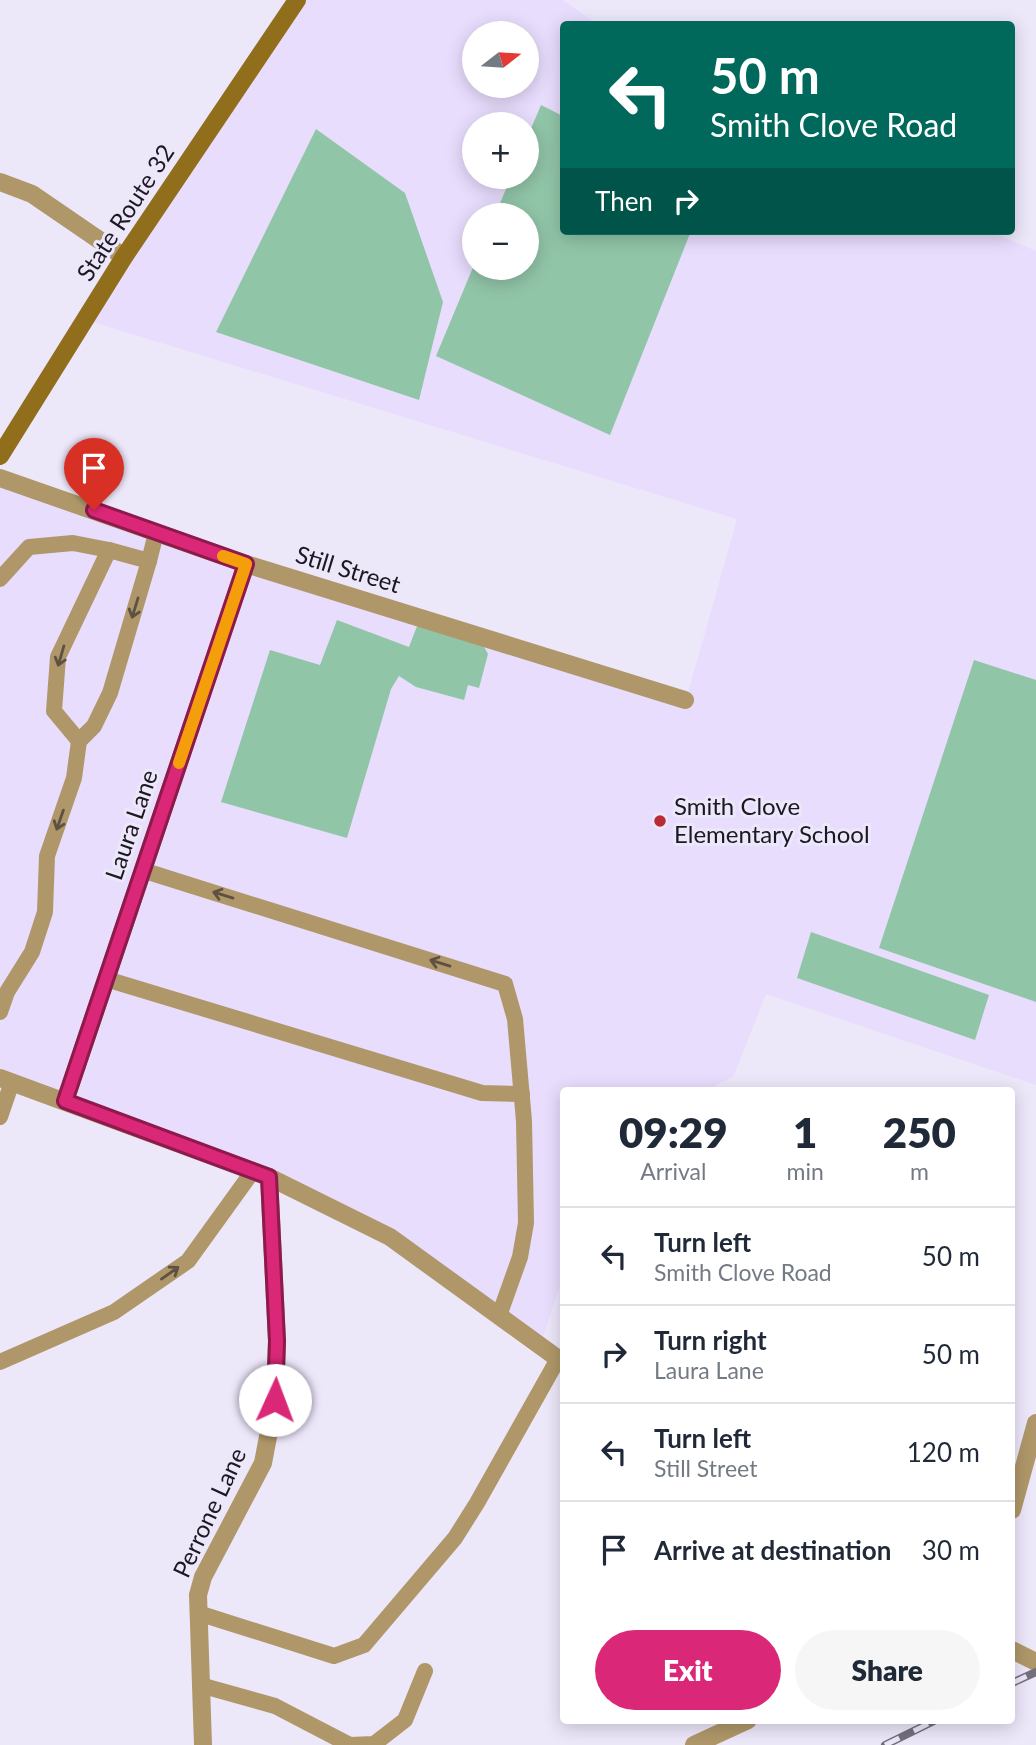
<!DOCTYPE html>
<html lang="en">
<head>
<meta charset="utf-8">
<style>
	:root { --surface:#fff; --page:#f6f6f7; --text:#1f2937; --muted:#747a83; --line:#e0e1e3; --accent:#db2777 }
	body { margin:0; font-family:Lato,sans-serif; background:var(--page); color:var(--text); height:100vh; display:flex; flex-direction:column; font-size:26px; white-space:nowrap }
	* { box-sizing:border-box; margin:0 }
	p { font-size:23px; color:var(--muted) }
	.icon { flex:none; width:38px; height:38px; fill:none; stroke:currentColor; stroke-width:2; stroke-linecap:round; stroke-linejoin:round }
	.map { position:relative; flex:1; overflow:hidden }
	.drawer { position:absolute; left:560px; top:1087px; width:455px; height:637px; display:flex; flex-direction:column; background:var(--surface); border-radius:7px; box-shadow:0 4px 18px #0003 }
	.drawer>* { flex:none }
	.guide { position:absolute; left:560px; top:21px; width:455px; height:214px; border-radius:7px; box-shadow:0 4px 18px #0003; background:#00695c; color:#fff; overflow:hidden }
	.needle { width:46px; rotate:73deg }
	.fabs { position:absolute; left:462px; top:21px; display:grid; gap:14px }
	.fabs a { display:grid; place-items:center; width:77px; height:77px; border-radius:50%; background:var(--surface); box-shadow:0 4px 18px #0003; font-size:35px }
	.pin { position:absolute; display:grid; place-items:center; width:60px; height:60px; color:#fff; margin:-72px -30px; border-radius:50% 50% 50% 0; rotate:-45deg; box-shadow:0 0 7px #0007 }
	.pin .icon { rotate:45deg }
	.me { position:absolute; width:77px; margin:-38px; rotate:2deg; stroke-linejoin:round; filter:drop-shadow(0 0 5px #0008) }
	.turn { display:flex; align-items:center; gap:24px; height:147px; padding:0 35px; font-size:32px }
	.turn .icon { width:91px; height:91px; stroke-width:2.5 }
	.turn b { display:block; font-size:49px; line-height:60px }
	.then { display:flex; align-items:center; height:66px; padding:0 35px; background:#0003; gap:14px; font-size:26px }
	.eta { display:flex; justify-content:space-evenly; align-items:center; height:119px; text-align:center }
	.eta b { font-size:42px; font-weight:800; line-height:49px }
	.action { display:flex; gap:14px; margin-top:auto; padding:14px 35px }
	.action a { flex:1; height:80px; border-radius:42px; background:var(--accent); color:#fff; font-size:28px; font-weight:800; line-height:80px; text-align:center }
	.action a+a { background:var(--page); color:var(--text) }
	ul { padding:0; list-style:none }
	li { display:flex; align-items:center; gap:21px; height:98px; padding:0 35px; border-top:2px solid var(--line) }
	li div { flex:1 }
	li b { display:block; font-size:26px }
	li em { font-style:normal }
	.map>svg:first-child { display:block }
	.built { fill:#e8ddfd; fill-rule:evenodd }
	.green { fill:#91c5a8 }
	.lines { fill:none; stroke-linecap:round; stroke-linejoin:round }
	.service { stroke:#af9769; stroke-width:16 }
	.minor { stroke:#af9769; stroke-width:18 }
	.tertiary { stroke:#af9769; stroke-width:18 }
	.secondary { stroke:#916e1c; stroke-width:18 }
	.rail-casing { stroke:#746f7d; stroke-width:8 }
	.rail { stroke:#ede7fa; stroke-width:5; stroke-dasharray:16; stroke-linecap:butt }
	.oneway { stroke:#5e5142 }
	.route-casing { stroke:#8e194d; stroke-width:18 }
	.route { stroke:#db2777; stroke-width:12 }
	.slow { stroke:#f59e0b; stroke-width:12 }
	.poi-dot { fill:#ba2936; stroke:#ede7fa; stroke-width:2.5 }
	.labels { text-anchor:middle; stroke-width:6; stroke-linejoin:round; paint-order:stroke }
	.street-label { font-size:24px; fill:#1c1823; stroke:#ede7fa }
	.poi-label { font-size:24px; fill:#1c1823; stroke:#ede7fa; text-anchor:start }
</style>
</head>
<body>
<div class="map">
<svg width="1036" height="1745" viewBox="0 0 1036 1745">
	<rect width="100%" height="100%" fill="#ede7fa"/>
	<path class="built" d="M 297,0 L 563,0 L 597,24 L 564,24 L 564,231 L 989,231 L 1036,251 L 1036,1085 L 766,994 L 733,1077 L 707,1090 L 564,1090 L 563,1276 L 540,1345 L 390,1237 L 269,1177 L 0,1078 L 0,478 L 686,700 L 737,519 L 86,320 ZM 474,33 L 527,33 L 527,86 L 474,86 ZM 474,124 L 527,124 L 527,177 L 474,177 ZM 474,215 L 527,215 L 527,268 L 474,268 Z"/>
	<g class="green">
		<path d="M 541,105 L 563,116 L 564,231 L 691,231 L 610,435 L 436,356 L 474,265 L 474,268 L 527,268 L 527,215 L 495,215 L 511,177 L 527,177 L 527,138 Z"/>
		<path d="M 316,129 L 405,193 L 443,302 L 419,400 L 216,332 Z"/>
		<path d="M 337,620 L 409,647 L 419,621 L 483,645 L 488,654 L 479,688 L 468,685 L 464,700 L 416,687 L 399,676 L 391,689 L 347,838 L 221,802 L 270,650 L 320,665 Z"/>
		<path d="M 974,660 L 1036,680 L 1036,1002 L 879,948 Z"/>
		<path d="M 811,932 L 989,995 L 975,1040 L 797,978 Z"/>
	</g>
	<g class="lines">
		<g class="service">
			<path d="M 149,561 L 156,533"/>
			<path d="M 0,579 L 29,547 L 73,543 L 109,550 L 149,561 L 110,693 L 94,726 L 79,741 L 74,778 L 47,856 L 45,912 L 32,952 L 7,992 L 0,1012"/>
			<path d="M 79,741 L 54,711 L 58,657 L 109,550"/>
			<path d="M 142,870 L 505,984 L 515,1019 L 524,1121 L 526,1223 L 520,1257 L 499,1316"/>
			<path d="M 106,979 L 482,1093 L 522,1094"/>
			<path d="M 0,1117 L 12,1082"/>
			<path d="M 0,1362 L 114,1312 L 188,1261 L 253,1171"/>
			<path d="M 198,1613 L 334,1656 L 364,1645 L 455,1538 L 477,1503 L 558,1359"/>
			<path d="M 200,1685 L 275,1706 L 350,1745 L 374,1744 L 405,1720 L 425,1671"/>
		</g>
		<g class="minor">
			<path d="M 0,182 L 32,194 L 124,257"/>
			<path d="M 0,478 L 246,564 L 685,700"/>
			<path d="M 65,1101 L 246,564"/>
			<path d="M 1012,1510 L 1036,1423"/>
			<path d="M 203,1745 L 198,1595 L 203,1577 L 263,1463 L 275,1400 L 277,1341 L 269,1177"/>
			<path d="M 694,1745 L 748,1720"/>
		</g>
		<g class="tertiary">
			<path d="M 0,1078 L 269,1177 L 390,1237 L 564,1363"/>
			<path d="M 1012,1650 L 1036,1662"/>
		</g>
		<path class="secondary" d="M 0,456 L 124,257 L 297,0"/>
		<defs>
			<g id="rail">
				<path d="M 1012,1683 L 1036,1672"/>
				<path d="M 885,1745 L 936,1720"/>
			</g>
		</defs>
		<use href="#rail" class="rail-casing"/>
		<use href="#rail" class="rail"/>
	</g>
	<defs><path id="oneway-shaft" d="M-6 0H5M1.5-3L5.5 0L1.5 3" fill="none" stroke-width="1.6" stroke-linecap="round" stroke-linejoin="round" transform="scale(1.75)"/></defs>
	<g class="oneway">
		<use href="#oneway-shaft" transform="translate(135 608) rotate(107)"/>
		<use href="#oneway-shaft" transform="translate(61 656) rotate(106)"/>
		<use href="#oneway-shaft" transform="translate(60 820) rotate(109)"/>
		<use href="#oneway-shaft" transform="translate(223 895) rotate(-163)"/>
		<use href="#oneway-shaft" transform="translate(440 963) rotate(-163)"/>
		<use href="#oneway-shaft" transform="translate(170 1273) rotate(-35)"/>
	</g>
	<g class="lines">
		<defs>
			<path id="route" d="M 94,510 L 246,564 L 65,1101 L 269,1177 L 277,1341 L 275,1400"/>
		</defs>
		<use href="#route" class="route-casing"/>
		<use href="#route" class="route"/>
		<path class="slow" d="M 179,763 L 246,564 L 223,556"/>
	</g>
	<circle class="poi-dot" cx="660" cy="821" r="7"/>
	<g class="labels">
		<g class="street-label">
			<text transform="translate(126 213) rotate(-57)" y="8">State Route 32</text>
			<text transform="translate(348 570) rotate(17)" y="8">Still Street</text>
			<text transform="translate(132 825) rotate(-71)" y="8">Laura Lane</text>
			<text transform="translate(210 1513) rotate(-65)" y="8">Perrone Lane</text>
		</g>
		<g class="poi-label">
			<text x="674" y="815">Smith Clove<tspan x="674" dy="28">Elementary School</tspan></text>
		</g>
	</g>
</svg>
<div class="fabs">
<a><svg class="needle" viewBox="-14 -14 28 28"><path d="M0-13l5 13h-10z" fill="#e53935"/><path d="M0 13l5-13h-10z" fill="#747a83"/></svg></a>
<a>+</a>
<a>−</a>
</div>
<div class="pin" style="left:94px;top:510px;background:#d93025"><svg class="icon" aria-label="arrive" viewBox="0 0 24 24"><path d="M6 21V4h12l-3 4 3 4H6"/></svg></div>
<svg class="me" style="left:275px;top:1400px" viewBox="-20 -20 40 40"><circle r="19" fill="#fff"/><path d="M0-13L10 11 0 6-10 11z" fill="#db2777"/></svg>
<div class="guide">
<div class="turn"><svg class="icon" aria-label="left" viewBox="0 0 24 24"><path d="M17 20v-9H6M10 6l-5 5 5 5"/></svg><div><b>50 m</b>Smith Clove Road</div></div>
<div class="then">Then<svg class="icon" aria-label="right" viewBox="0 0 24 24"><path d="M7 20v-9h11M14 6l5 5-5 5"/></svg></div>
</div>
<section class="drawer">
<div class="eta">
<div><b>09:29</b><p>Arrival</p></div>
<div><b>1</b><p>min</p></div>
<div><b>250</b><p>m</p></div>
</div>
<ul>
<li><svg class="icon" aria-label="left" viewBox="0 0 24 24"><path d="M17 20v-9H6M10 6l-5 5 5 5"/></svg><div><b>Turn left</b><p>Smith Clove Road</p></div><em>50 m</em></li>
<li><svg class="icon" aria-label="right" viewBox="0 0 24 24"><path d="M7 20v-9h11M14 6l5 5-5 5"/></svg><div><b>Turn right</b><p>Laura Lane</p></div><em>50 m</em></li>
<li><svg class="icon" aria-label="left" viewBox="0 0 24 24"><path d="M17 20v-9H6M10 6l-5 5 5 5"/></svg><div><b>Turn left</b><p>Still Street</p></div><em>120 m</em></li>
<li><svg class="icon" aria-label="arrive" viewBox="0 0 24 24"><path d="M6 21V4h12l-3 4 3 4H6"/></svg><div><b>Arrive at destination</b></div><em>30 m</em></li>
</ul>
<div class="action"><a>Exit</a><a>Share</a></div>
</section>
</div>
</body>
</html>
